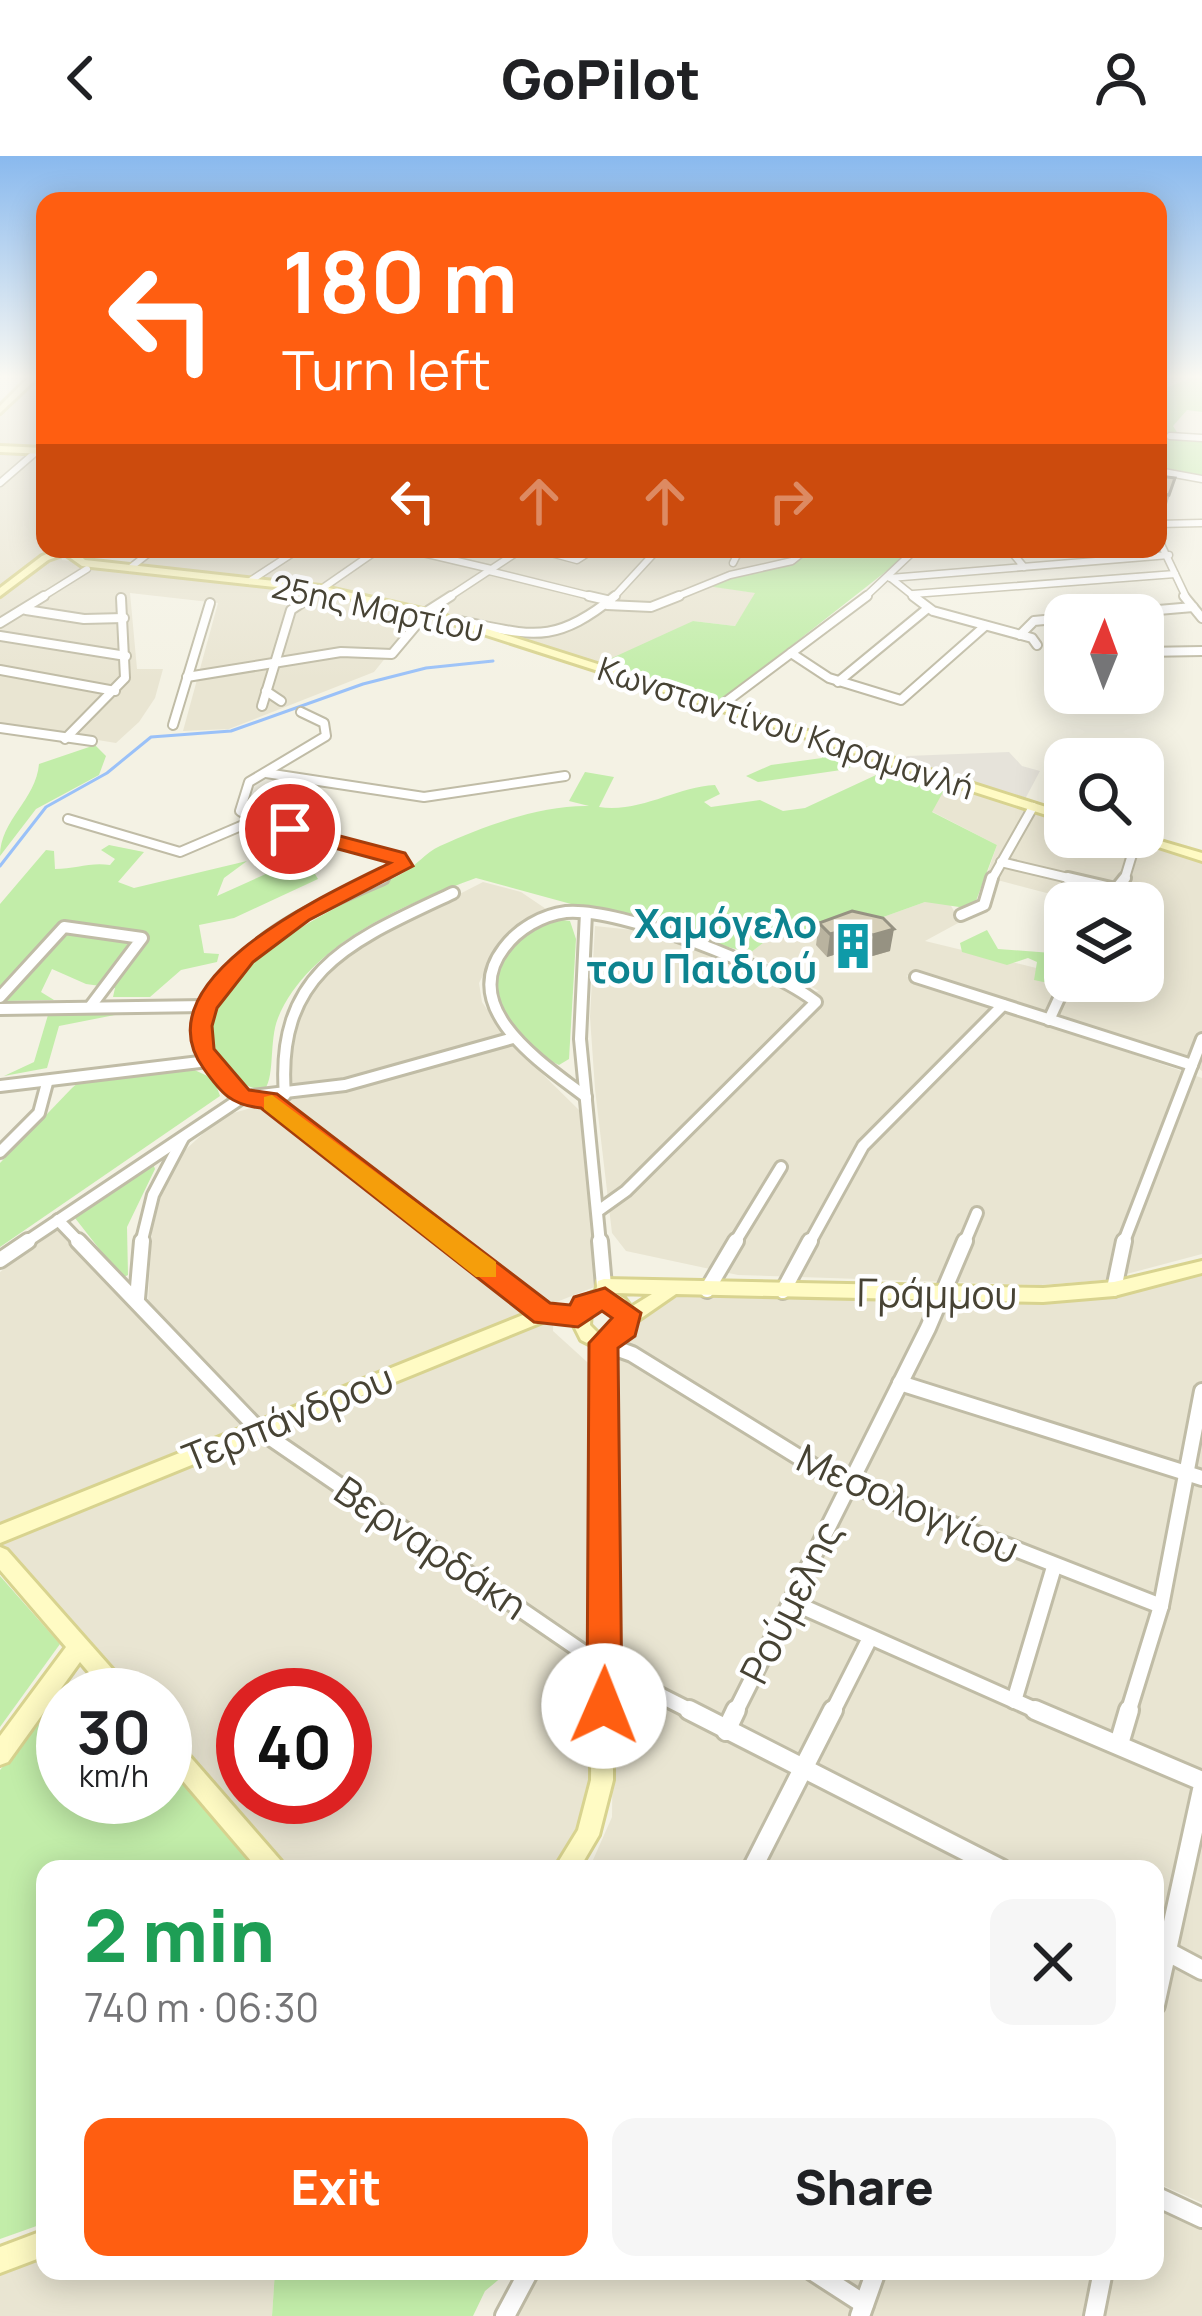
<!DOCTYPE html>
<html lang="en">
<head>
<meta charset="utf-8">
<style>
	:root { --surface:#fff; --page:#f6f6f6; --text:#202124; --muted:#757577; --accent:#ff5e11 }
	body { margin:0; font-family:Manrope,sans-serif; background:var(--page); color:var(--text); height:100vh; display:flex; flex-direction:column; font-size:45px; white-space:nowrap }
	* { box-sizing:border-box; margin:0 }
	p { font-size:39px; color:var(--muted) }
	.icon { flex:none; width:66px; height:66px; fill:none; stroke:currentColor; stroke-width:2; stroke-linecap:round; stroke-linejoin:round }
	.map { position:relative; flex:1; overflow:hidden }
	.side { position:absolute; left:36px; top:1704px; width:1128px; height:420px; display:flex; flex-direction:column; background:var(--surface); border-radius:24px; box-shadow:0 6px 30px #0003 }
	.side>* { flex:none }
	.banner { position:absolute; left:36px; top:36px; width:1131px; height:366px; border-radius:24px; box-shadow:0 6px 30px #0003; background:#ff5e11; color:#fff; overflow:hidden }
	.needle { width:78px; rotate:1deg }
	.tools { position:absolute; left:1044px; top:438px; display:grid; gap:24px }
	.tools a { display:grid; place-items:center; width:120px; height:120px; border-radius:24px; background:var(--surface); box-shadow:0 6px 30px #0003; font-size:60px }
	.speed { position:absolute; left:36px; top:1512px; display:flex; gap:24px; font-size:60px; font-weight:700; text-align:center }
	.speed>* { display:grid; place-content:center; width:156px; height:156px; border-radius:50%; background:var(--surface); box-shadow:0 6px 30px #0003; line-height:1 }
	.speed small { font-size:30px; font-weight:400 }
	.speed .limit { border:18px solid #d22; background:#fff; color:#111 }
	.pin { position:absolute; display:grid; place-items:center; width:102px; height:102px; color:#fff; margin:-51px; border:6px solid #fff; border-radius:50%; box-shadow:0 3px 12px #0007 }
	.me { position:absolute; width:132px; margin:-66px; rotate:1deg; stroke-linejoin:round; filter:drop-shadow(0 0 9px #0008) }
	.turn { display:flex; align-items:center; gap:42px; height:252px; padding:0 48px; font-size:54px }
	.turn .icon { width:156px; height:156px; stroke-width:2.5 }
	.turn b { display:block; font-size:84px; line-height:102px }
	.lanes { display:flex; align-items:center; height:114px; padding:0 48px; background:#0003; justify-content:center; gap:60px; direction:ltr }
	.lanes .off { opacity:.35 }
	.round { display:grid; place-items:center; flex:none; width:126px; height:126px; border-radius:24px; background:var(--page) }
	.summary { display:flex; align-items:center; justify-content:space-between; height:204px; padding:0 48px }
	h1 { font-size:72px; font-weight:800; line-height:90px; color:#1e9e55 }
	.action { display:flex; gap:24px; margin-top:auto; padding:24px 48px }
	.action a { flex:1; height:138px; border-radius:24px; background:var(--accent); color:#fff; font-size:48px; font-weight:800; line-height:138px; text-align:center }
	.action a+a { background:var(--page); color:var(--text) }
	header { display:flex; justify-content:space-between; align-items:center; height:156px; padding:0 48px; background:var(--surface); font-size:54px; font-weight:800 }
	.map>svg:first-child { display:block }
	.residential { fill:#e9e5d2; fill-rule:evenodd }
	.industrial { fill:#e6e3da }
	.green { fill:#c2eda9 }
	.lines { fill:none; stroke-linecap:round; stroke-linejoin:round }
	.stream { stroke:#9ac1f8; stroke-width:3 }
	.street-far4-casing { stroke:#c0bca6; stroke-width:9 }
	.street-far3-casing { stroke:#c0bca6; stroke-width:12 }
	.street-far2-casing { stroke:#c0bca6; stroke-width:16 }
	.street-far1-casing { stroke:#c0bca6; stroke-width:20 }
	.street-casing { stroke:#c0bca6; stroke-width:24 }
	.secondary-casing { stroke:#d8d38f; stroke-width:6 }
	.street-far4 { stroke:#fff; stroke-width:6 }
	.street-far3 { stroke:#fff; stroke-width:8 }
	.street-far2 { stroke:#fff; stroke-width:10 }
	.street-far1 { stroke:#fff; stroke-width:14 }
	.street { stroke:#fff; stroke-width:18 }
	.secondary { fill:#fffbc4; fill-rule:evenodd }
	.wall { fill:#b9b39f }
	.shaded-wall { fill:#969282 }
	.building { fill:#d7d0b9; stroke:#969282; stroke-width:3 }
	.route { fill:#ff5e11; stroke:#a63d0b; stroke-width:3 }
	.slow { fill:#f59e0b }
	.labels { text-anchor:middle; stroke-width:9; stroke-linejoin:round; paint-order:stroke }
	.far-street-label { font-size:33px; fill:#474334; stroke:#fff }
	.culture-label { font-size:39px; font-weight:bold; fill:#0d838f; stroke:#fff; text-anchor:end }
	.street-label { font-size:39px; fill:#474334; stroke:#fff }
</style>
</head>
<body>
<header><svg class="icon" aria-label="back" viewBox="0 0 24 24"><path d="M15 5l-7 7 7 7"/></svg>GoPilot<svg class="icon" aria-label="person" viewBox="0 0 24 24"><circle cx="12" cy="8" r="4"/><path d="M4 21q1-7 8-7t8 7"/></svg></header>
<div class="map">
<svg width="1202" height="2160" viewBox="0 0 1202 2160">
	<rect width="100%" height="100%" fill="#f4f2e4"/>
	<g class="residential">
		<path d="M 37,222 L 45,222 L 45,292 L 0,290 L 0,258 Z"/>
		<path d="M 0,295 L 45,296 L 45,393 L 60,393 L 62,404 L 308,435 L 420,459 L 374,516 L 229,573 L 183,575 L 218,447 L 130,437 L 137,513 L 163,513 L 155,542 L 139,566 L 116,587 L 0,568 Z"/>
		<path d="M 158,393 L 912,393 L 852,401 L 804,397 L 722,419 L 700,428 L 756,437 L 735,470 L 693,465 L 642,493 L 601,507 L 459,463 L 328,431 L 136,410 Z"/>
		<path d="M 948,627 L 1065,663 L 1065,681 L 1127,681 L 1202,704 L 1202,915 L 1182,901 L 919,817 L 906,820 L 1202,922 L 1202,1098 L 1104,1124 L 1041,1129 L 738,1119 L 626,1095 L 612,1077 L 595,933 L 590,861 L 595,770 L 642,775 L 721,798 L 809,837 L 819,835 L 750,797 L 763,787 L 831,765 L 875,764 L 925,746 L 949,746 L 960,766 L 925,785 L 1065,819 L 1065,825 L 1143,825 L 1143,747 L 1085,747 L 986,721 L 997,689 L 931,655 Z"/>
		<path d="M 483,726 L 521,736 L 549,755 L 500,787 L 479,827 L 482,846 L 508,884 L 580,955 L 589,1011 L 597,1130 L 554,1147 L 553,1175 L 597,1215 L 591,1616 L 586,1659 L 553,1713 L 289,1713 L 165,1575 L 165,1539 L 132,1539 L 0,1392 L 0,1116 L 58,1073 L 147,1165 L 153,1054 L 182,997 L 222,960 L 292,941 L 285,897 L 292,863 L 318,822 L 364,787 ZM 243,1539 L 345,1539 L 345,1641 L 243,1641 Z"/>
		<path d="M 1202,1117 L 1202,2047 L 1155,2026 L 1155,1713 L 589,1713 L 612,1661 L 617,1183 L 650,1150 L 681,1137 L 1099,1142 Z"/>
		<path d="M 1155,2048 L 1202,2070 L 1202,2160 L 518,2160 L 541,2115 L 1155,2115 Z"/>
		<path d="M 45,2102 L 45,2115 L 275,2115 L 272,2160 L 0,2160 L 0,2118 Z"/>
	</g>
	<path class="industrial" d="M 1009,596 L 1022,610 L 1040,615 L 1024,645 L 900,607 L 907,600 Z"/>
	<g class="green">
		<path d="M 1191,222 L 1202,222 L 1202,256 L 1187,254 L 1173,270 L 1178,278 L 1202,283 L 1202,321 L 1158,313 L 1158,235 Z"/>
		<path d="M 912,395 L 722,544 L 601,507 L 693,465 L 735,470 L 755,437 L 707,430 L 718,426 L 811,399 Z"/>
		<path d="M 95,589 L 106,600 L 99,619 L 36,653 L 0,700 C 0,664 36,644 39,608 Z"/>
		<path d="M 829,592 L 860,604 L 848,613 L 758,626 L 746,620 L 771,609 L 822,602 Z"/>
		<path d="M 889,613 L 936,620 L 948,627 L 932,656 L 997,689 L 976,745 L 966,752 L 925,746 L 875,764 L 831,765 L 763,787 L 750,797 L 476,722 C 405,748 309,788 278,862 C 269,884 275,919 265,933 C 246,934 231,921 221,906 C 163,825 352,745 403,717 C 417,709 425,697 440,690 C 484,670 540,649 589,650 L 569,645 L 585,616 L 614,621 L 599,651 C 641,657 676,631 715,629 L 720,638 L 704,646 L 711,651 L 760,644 L 783,655 L 805,652 Z"/>
		<path d="M 109,689 L 144,696 L 118,726 L 134,732 L 247,705 L 224,722 L 217,740 L 268,717 L 272,705 L 286,705 L 289,718 L 315,718 L 318,723 L 234,762 L 199,769 L 204,797 L 219,798 L 217,806 L 181,814 L 150,841 L 113,841 L 115,832 L 86,828 L 52,813 L 41,836 L 54,844 L 4,845 L 38,806 L 0,835 L 0,748 L 46,694 L 54,695 L 55,713 C 75,713 90,706 110,709 L 115,703 L 101,694 Z"/>
		<path d="M 555,763 L 570,765 L 576,783 L 569,903 L 559,909 C 482,876 472,795 555,763 Z"/>
		<path d="M 987,774 L 998,793 L 1065,798 L 1065,812 L 1053,828 L 1034,824 L 1037,806 L 1028,802 L 1007,809 L 962,796 L 960,787 Z"/>
		<path d="M 117,854 L 130,856 L 59,870 L 47,912 L 4,920 L 34,906 L 48,859 Z"/>
		<path d="M 188,911 L 214,923 L 220,940 L 0,1091 L 0,1007 L 72,932 L 79,926 Z"/>
		<path d="M 152,1005 L 155,1013 L 127,1071 L 128,1119 L 122,1122 L 75,1062 Z"/>
		<path d="M 0,1420 L 60,1488 L 0,1571 Z"/>
		<path d="M 63,1540 L 63,1641 L 165,1641 L 165,1599 L 264,1713 L 45,1713 L 45,2067 L 0,2083 L 0,1614 Z"/>
		<path d="M 275,2115 L 509,2115 L 485,2135 L 473,2160 L 272,2160 Z"/>
	</g>
	<g class="lines">
		<path class="stream" d="M 0,710 L 46,651 L 107,617 L 151,581 L 231,575 L 363,528 L 426,512 L 493,505"/>
		<defs>
			<g id="street-far4">
				<path d="M 1170,280 L 1202,282"/>
				<path d="M 1158,315 L 1202,323"/>
				<path d="M 0,327 L 37,295"/>
				<path d="M 1158,368 L 1202,367"/>
				<path d="M 1158,382 L 1187,443"/>
				<path d="M 406,393 L 491,413"/>
				<path d="M 536,393 L 577,404 L 594,393"/>
				<path d="M 1009,393 L 1024,411"/>
				<path d="M 733,407 L 740,393"/>
				<path d="M 130,412 L 154,393"/>
				<path d="M 489,415 L 602,443"/>
				<path d="M 890,422 L 1169,399"/>
				<path d="M 892,423 L 917,443"/>
				<path d="M 250,425 L 299,393"/>
				<path d="M 913,438 L 1175,418"/>
				<path d="M 39,443 L 87,413"/>
				<path d="M 307,443 L 379,393"/>
				<path d="M 446,443 L 522,393"/>
				<path d="M 612,443 L 658,393"/>
				<path d="M 671,443 L 730,419 L 792,405 L 807,393"/>
				<path d="M 863,443 L 916,393"/>
			</g>
			<g id="street-far3">
				<path d="M 589,440 L 611,445"/>
				<path d="M 913,440 L 933,455 L 1032,482 L 1037,489"/>
				<path d="M 1184,440 L 1202,462"/>
				<path d="M 607,449 L 651,451 L 679,440"/>
				<path d="M 26,454 L 84,463 L 124,462"/>
				<path d="M 1100,459 L 1193,451"/>
				<path d="M 453,464 C 528,477 550,493 615,440"/>
				<path d="M 0,467 L 44,440"/>
				<path d="M 1020,479 L 1034,465 L 1065,462"/>
				<path d="M 0,480 L 126,500"/>
				<path d="M 1143,496 L 1202,495"/>
				<path d="M 791,497 L 829,522 L 901,544 L 985,470"/>
				<path d="M 0,514 L 115,535"/>
				<path d="M 187,521 L 341,496 L 392,498 L 429,454 L 451,440"/>
				<path d="M 838,526 L 928,452"/>
				<path d="M 266,535 L 281,545"/>
				<path d="M 262,550 L 291,454 L 312,440"/>
				<path d="M 719,551 L 867,440"/>
				<path d="M 301,556 L 324,567 L 326,580 L 249,626 L 240,655 L 255,664 L 397,702 L 402,710 L 376,725"/>
				<path d="M 173,569 L 210,447"/>
				<path d="M 0,572 L 92,585"/>
				<path d="M 65,583 L 125,522 L 121,442"/>
				<path d="M 266,617 L 424,641 L 565,620"/>
				<path d="M 68,663 L 180,696 L 255,664"/>
				<path d="M 1001,706 L 1081,725"/>
				<path d="M 991,725 L 1033,651"/>
				<path d="M 1124,725 L 1137,682"/>
			</g>
			<g id="street-far2">
				<path d="M 1068,722 L 1120,734"/>
				<path d="M 1105,747 L 1125,722"/>
				<path d="M 586,757 L 580,883 L 600,1088"/>
				<path d="M 961,759 L 984,749 L 992,722"/>
				<path d="M 916,821 L 1192,909"/>
				<path d="M 0,841 L 64,771 L 142,782 L 90,851"/>
				<path d="M 0,853 L 206,850"/>
				<path d="M 1049,864 L 1067,825"/>
				<path d="M 0,930 L 208,905"/>
				<path d="M 285,939 C 275,813 354,784 453,737"/>
				<path d="M 243,941 L 215,915 L 199,882 C 218,792 306,755 383,722"/>
				<path d="M 243,941 L 345,929 L 513,882"/>
				<path d="M 586,941 C 543,908 457,853 504,792 C 518,773 542,759 566,756 C 620,751 774,812 816,846 L 626,1035 L 598,1055"/>
				<path d="M 268,944 L 454,1088"/>
				<path d="M 0,996 L 39,957 L 47,927"/>
				<path d="M 58,1064 L 81,1088"/>
				<path d="M 23,1088 L 243,941"/>
				<path d="M 141,1088 L 153,1039 L 183,982"/>
				<path d="M 734,1088 L 781,1011"/>
				<path d="M 809,1088 L 863,990 L 1003,849"/>
				<path d="M 964,1088 L 977,1057"/>
				<path d="M 1123,1088 L 1202,883"/>
			</g>
			<g id="street-far1">
				<path d="M 78,1085 L 259,1274 L 606,1512 L 695,1557"/>
				<path d="M 450,1085 L 544,1158"/>
				<path d="M 600,1085 L 604,1130"/>
				<path d="M 0,1104 L 28,1085"/>
				<path d="M 1114,1133 L 1124,1085"/>
				<path d="M 707,1134 L 736,1085"/>
				<path d="M 783,1135 L 810,1085"/>
				<path d="M 137,1143 L 142,1085"/>
				<path d="M 604,1188 L 632,1198 L 831,1321 L 1161,1450"/>
				<path d="M 900,1227 L 1202,1322"/>
				<path d="M 792,1446 L 1042,1557"/>
				<path d="M 1014,1545 L 1054,1411"/>
				<path d="M 735,1557 L 928,1172 L 965,1085"/>
				<path d="M 832,1557 L 869,1484"/>
				<path d="M 1128,1557 L 1161,1450 L 1202,1235"/>
			</g>
			<g id="street">
				<path d="M 689,1554 L 1001,1713"/>
				<path d="M 1035,1554 L 1202,1625"/>
				<path d="M 726,1575 L 736,1554"/>
				<path d="M 1119,1588 L 1129,1554"/>
				<path d="M 752,1713 L 833,1554"/>
				<path d="M 1155,1789 L 1202,1814"/>
				<path d="M 1155,1849 L 1202,1634"/>
				<path d="M 1155,2040 L 1202,2062"/>
				<path d="M 813,2115 L 864,2148"/>
				<path d="M 505,2160 L 529,2115"/>
				<path d="M 860,2160 L 876,2115"/>
				<path d="M 1094,2160 L 1103,2115"/>
			</g>
			<g id="secondary">
				<path d="M 28,222 L 37,222 L 0,257 L 0,250 Z"/>
				<path d="M 0,290 L 45,292 L 45,298 L 0,296 Z"/>
				<path d="M 59,393 L 73,393 L 85,404 L 320,430 L 431,455 L 1065,657 L 1065,665 L 424,459 L 320,436 L 82,410 L 65,398 L 48,404 L 0,440 L 0,432 L 42,400 Z"/>
				<path d="M 1143,680 L 1202,697 L 1202,705 L 1127,681 Z"/>
				<path d="M 1202,1105 L 1202,1117 L 1114,1140 L 1043,1146 L 676,1138 L 634,1167 L 626,1182 L 613,1190 L 613,1624 L 599,1679 L 579,1713 L 554,1713 L 578,1674 L 591,1624 L 595,1191 L 581,1184 L 572,1166 L 545,1165 L 0,1387 L 0,1369 L 538,1153 L 574,1153 L 583,1141 L 596,1135 L 598,1125 L 604,1123 L 1043,1132 L 1114,1126 ZM 615,1137 L 652,1138 L 631,1151 L 625,1143 ZM 599,1148 L 608,1149 L 616,1157 L 615,1171 L 608,1177 L 599,1178 L 590,1169 L 591,1155 Z"/>
				<path d="M 0,1391 L 7,1394 L 129,1532 L 133,1539 L 108,1539 L 80,1506 L 8,1606 L 0,1609 L 0,1580 L 66,1491 L 0,1414 Z"/>
				<path d="M 165,1577 L 173,1581 L 281,1705 L 284,1713 L 258,1713 L 165,1604 Z"/>
				<path d="M 45,2074 L 45,2100 L 0,2117 L 0,2091 Z"/>
			</g>
		</defs>
		<use href="#street-far4" class="street-far4-casing"/>
		<use href="#street-far3" class="street-far3-casing"/>
		<use href="#street-far2" class="street-far2-casing"/>
		<use href="#street-far1" class="street-far1-casing"/>
		<use href="#street" class="street-casing"/>
		<use href="#secondary" class="secondary-casing"/>
		<use href="#street-far4" class="street-far4"/>
		<use href="#street-far3" class="street-far3"/>
		<use href="#street-far2" class="street-far2"/>
		<use href="#street-far1" class="street-far1"/>
		<use href="#street" class="street"/>
		<use href="#secondary" class="secondary"/>
	</g>
	<g class="wall">
		<path d="M 1175,322 L 1164,358 L 1158,357 L 1158,323 Z"/>
		<path d="M 852,755 L 890,795 L 869,801 L 850,794 L 827,801 L 816,789 L 819,767 Z"/>
	</g>
	<g class="shaded-wall">
		<path d="M 853,772 L 850,794 L 827,801 L 830,778 Z"/>
		<path d="M 894,773 L 890,795 L 869,801 L 873,779 Z"/>
	</g>
	<g class="building">
		<path d="M 1159,320 L 1175,322 L 1169,339 L 1158,337 Z"/>
		<path d="M 852,755 L 883,762 L 894,773 L 873,779 L 853,772 L 830,778 L 819,767 Z"/>
	</g>
	<linearGradient id="sky" x2="0" y2="1"><stop stop-color="#89b9ee"/><stop offset="0.42" stop-color="#faf9f3"/><stop offset="1" stop-color="#faf9f3" stop-opacity="0"/></linearGradient>
	<rect width="1202" height="525" fill="url(#sky)"/>
	<path class="route" d="M 290,667 L 405,697 L 413,710 L 309,764 L 253,806 L 217,852 L 212,870 L 214,893 L 249,934 L 277,938 L 550,1147 L 570,1149 L 574,1141 L 605,1132 L 641,1157 L 635,1180 L 618,1192 L 622,1550 L 617,1561 L 604,1566 L 592,1561 L 587,1550 L 589,1187 L 612,1162 L 602,1155 L 578,1171 L 534,1166 L 261,952 C 231,949 221,937 204,913 C 138,823 329,737 390,707 L 283,678 L 283,669 Z"/>
	<path class="slow" d="M 272,939 L 496,1106 L 496,1121 L 476,1121 L 264,953 L 264,941 Z"/>
	<defs>
		<symbol id="building-bare" viewBox="-9 -9 18 18"><path d="M-4-6H4V6H1V3H-1V6H-4ZM-2.5-4.3h1.7v1.8h-1.7ZM.8-4.3h1.7v1.8H.8ZM-2.5-1h1.7V.8h-1.7ZM.8-1h1.7V.8H.8Z" fill="#0f9aa8" stroke="#fff" stroke-width="2.5" paint-order="stroke"/></symbol>
	</defs>
	<g fill-rule="evenodd">
		<use href="#building-bare" x="820" y="757" width="66" height="66"/>
	</g>
	<g class="labels">
		<g class="far-street-label">
			<text transform="translate(378 452) rotate(12)" y="12">25ης Μαρτίου</text>
			<text transform="translate(786 572) rotate(18)" y="12">Κωνσταντίνου Καραμανλή</text>
		</g>
		<g class="culture-label">
			<text x="817" y="782">Χαμόγελο<tspan x="817" dy="45">του Παιδιού</tspan></text>
		</g>
		<g class="street-label">
			<text transform="translate(937 1138) rotate(1)" y="14">Γράμμου</text>
			<text transform="translate(288 1262) rotate(-22)" y="14">Τερπάνδρου</text>
			<text transform="translate(908 1348) rotate(24)" y="14">Μεσολογγίου</text>
			<text transform="translate(431 1392) rotate(34)" y="14">Βερναρδάκη</text>
			<text transform="translate(791 1446) rotate(-63)" y="14">Ρούμελης</text>
		</g>
	</g>
</svg>
<div class="tools">
<a><svg class="needle" viewBox="-14 -14 28 28"><path d="M0-13l5 13h-10z" fill="#e53935"/><path d="M0 13l5-13h-10z" fill="#757577"/></svg></a>
<a><svg class="icon" aria-label="search" viewBox="0 0 24 24"><circle cx="10" cy="10" r="6"/><path d="M15 15l6 6"/></svg></a>
<a><svg class="icon" aria-label="layers" viewBox="0 0 24 24"><path d="M12 4l9 5-9 5-9-5zM3 14l9 5 9-5"/></svg></a>
</div>
<div class="speed"><div>30<small>km/h</small></div><div class="limit">40</div></div>
<div class="pin" style="left:290px;top:673px;background:#d93025"><svg class="icon" aria-label="arrive" viewBox="0 0 24 24"><path d="M6 21V4h12l-3 4 3 4H6"/></svg></div>
<svg class="me" style="left:604px;top:1550px" viewBox="-20 -20 40 40"><circle r="19" fill="#fff"/><path d="M0-13L10 11 0 6-10 11z" fill="#ff5e11"/></svg>
<div class="banner">
<div class="turn"><svg class="icon" aria-label="left" viewBox="0 0 24 24"><path d="M17 20v-9H6M10 6l-5 5 5 5"/></svg><div><b>180 m</b>Turn left</div></div>
<div class="lanes"><svg class="icon" aria-label="left" viewBox="0 0 24 24"><path d="M17 20v-9H6M10 6l-5 5 5 5"/></svg><svg class="icon off" aria-label="ahead" viewBox="0 0 24 24"><path d="M12 20V5M6 11l6-6 6 6"/></svg><svg class="icon off" aria-label="ahead" viewBox="0 0 24 24"><path d="M12 20V5M6 11l6-6 6 6"/></svg><svg class="icon off" aria-label="right" viewBox="0 0 24 24"><path d="M7 20v-9h11M14 6l5 5-5 5"/></svg></div>
</div>
<section class="side">
<div class="summary"><div><h1>2 min</h1><p>740 m · 06:30</p></div><a class="round"><svg class="icon" aria-label="close" viewBox="0 0 24 24"><path d="M6 6l12 12M18 6L6 18"/></svg></a></div>
<div class="action"><a>Exit</a><a>Share</a></div>
</section>
</div>
</body>
</html>
